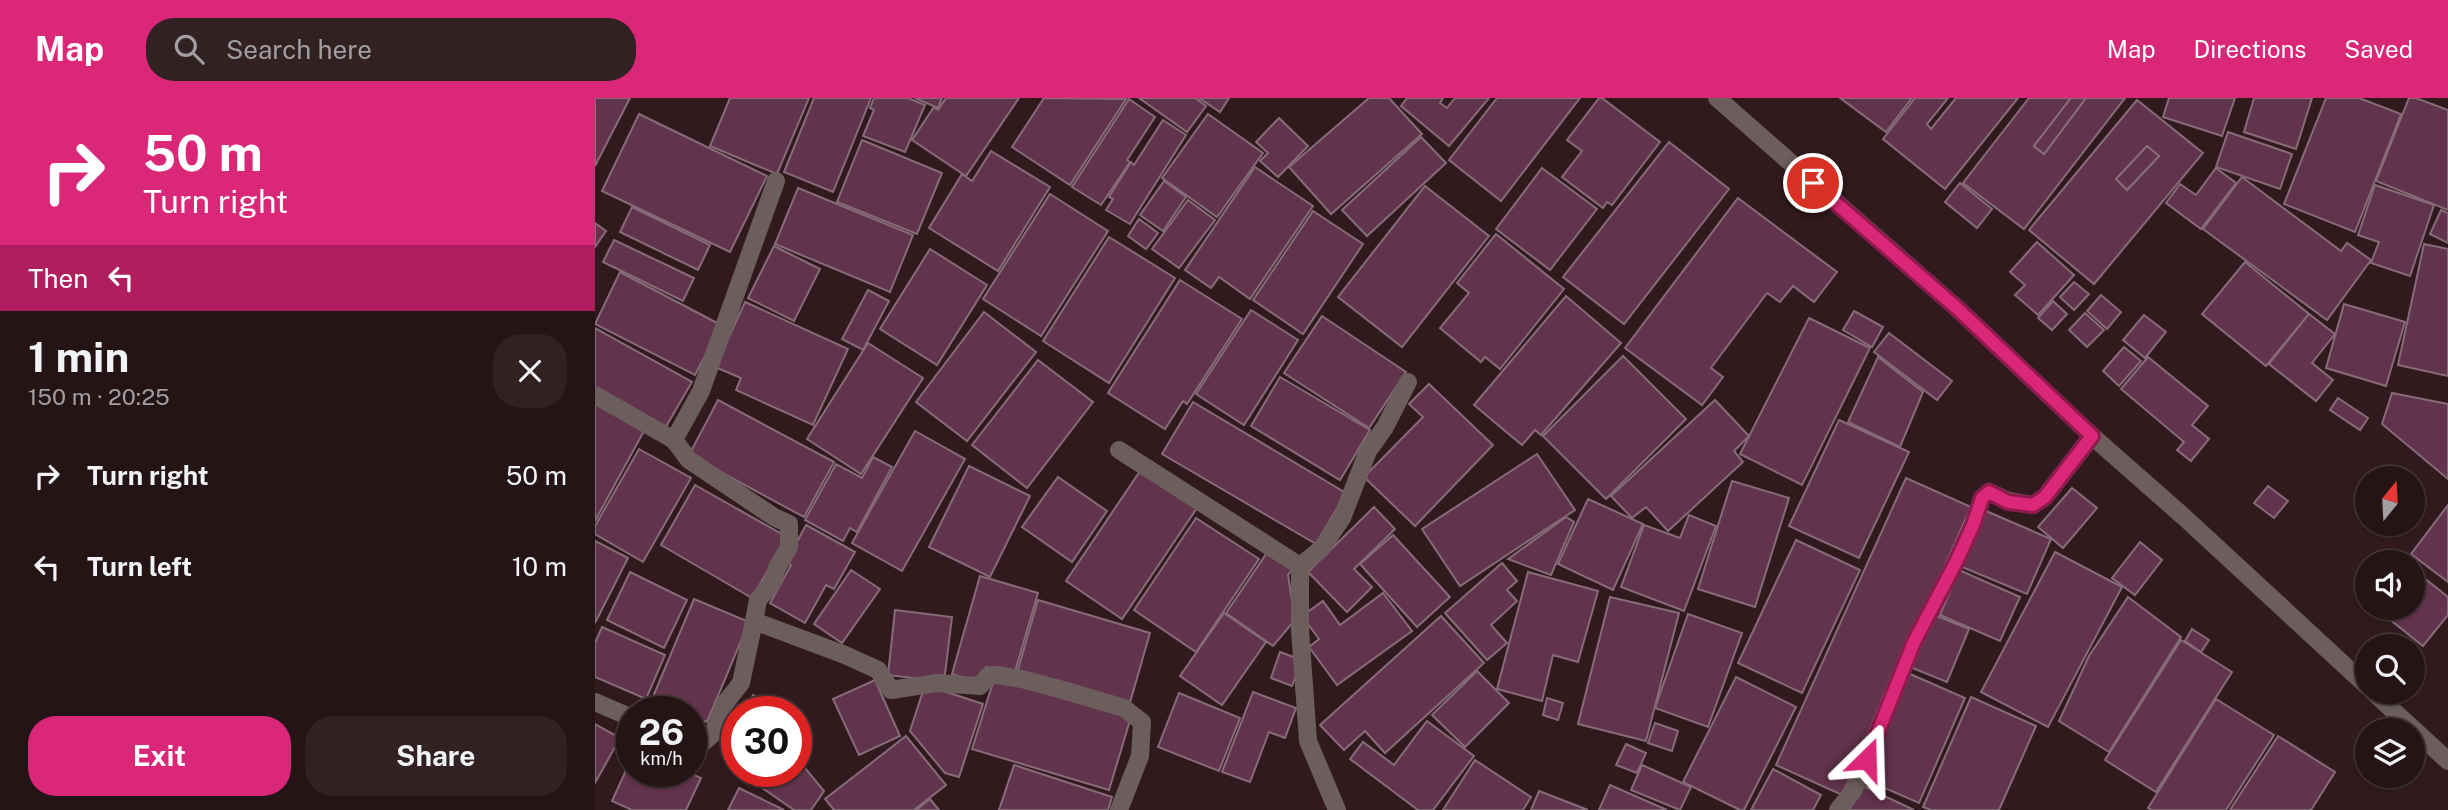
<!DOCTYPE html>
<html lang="en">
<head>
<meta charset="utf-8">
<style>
	:root { --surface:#251416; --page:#312123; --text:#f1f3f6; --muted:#a39ea1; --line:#423335; --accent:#db2777 }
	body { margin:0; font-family:"Public Sans",sans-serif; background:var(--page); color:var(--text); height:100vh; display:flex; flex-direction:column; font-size:26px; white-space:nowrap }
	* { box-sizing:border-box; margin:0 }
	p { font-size:23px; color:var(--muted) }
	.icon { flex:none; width:38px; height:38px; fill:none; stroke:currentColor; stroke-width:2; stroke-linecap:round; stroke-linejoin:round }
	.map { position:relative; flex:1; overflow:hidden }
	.details { display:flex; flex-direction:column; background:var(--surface); width:595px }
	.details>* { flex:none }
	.banner { background:#db2777; color:#fff; overflow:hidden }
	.needle { width:46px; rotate:18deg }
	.tools { position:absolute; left:1760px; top:368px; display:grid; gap:14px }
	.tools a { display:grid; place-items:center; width:70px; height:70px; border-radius:50%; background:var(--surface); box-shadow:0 2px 5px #0004,0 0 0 2px var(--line); font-size:35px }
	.speed { position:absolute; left:21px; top:598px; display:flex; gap:14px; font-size:35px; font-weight:700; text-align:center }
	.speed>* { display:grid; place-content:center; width:91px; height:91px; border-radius:50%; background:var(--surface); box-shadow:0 2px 5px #0004,0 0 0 2px var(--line); line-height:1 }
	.speed small { font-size:18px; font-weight:400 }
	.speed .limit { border:10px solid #d22; background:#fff; color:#111 }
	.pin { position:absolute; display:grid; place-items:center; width:60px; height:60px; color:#fff; margin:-30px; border:4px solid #fff; border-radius:50%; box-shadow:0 2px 7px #0007 }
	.me { position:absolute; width:77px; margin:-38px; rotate:22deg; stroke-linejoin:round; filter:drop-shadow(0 0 5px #0008) }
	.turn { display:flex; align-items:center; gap:24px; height:147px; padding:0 28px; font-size:32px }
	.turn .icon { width:91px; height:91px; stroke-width:2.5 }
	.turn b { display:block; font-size:49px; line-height:60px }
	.then { display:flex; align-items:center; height:66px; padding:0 28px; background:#0003; gap:14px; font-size:26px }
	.round { display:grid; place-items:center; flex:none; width:74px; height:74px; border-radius:28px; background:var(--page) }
	.head { display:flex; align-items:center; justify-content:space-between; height:119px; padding:0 28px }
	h1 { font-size:42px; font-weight:700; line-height:52px }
	.cta { display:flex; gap:14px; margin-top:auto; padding:14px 28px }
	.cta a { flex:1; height:80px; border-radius:28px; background:var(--accent); color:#fff; font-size:28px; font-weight:700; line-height:80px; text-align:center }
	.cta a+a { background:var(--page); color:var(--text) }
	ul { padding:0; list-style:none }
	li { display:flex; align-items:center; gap:21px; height:91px; padding:0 28px }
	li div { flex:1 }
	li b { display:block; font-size:26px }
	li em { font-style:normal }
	header { display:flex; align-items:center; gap:42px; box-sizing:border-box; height:98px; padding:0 35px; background:var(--accent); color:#fff }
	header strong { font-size:33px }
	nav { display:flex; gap:38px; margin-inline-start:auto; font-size:24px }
	.search { width:490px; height:63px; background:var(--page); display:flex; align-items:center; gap:18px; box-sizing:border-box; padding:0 24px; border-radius:28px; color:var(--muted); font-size:26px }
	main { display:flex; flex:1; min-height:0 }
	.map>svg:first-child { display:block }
	.building { fill:#62334c; stroke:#866c78; stroke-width:2; fill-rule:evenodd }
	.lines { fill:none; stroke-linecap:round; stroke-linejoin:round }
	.minor { stroke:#6b5e5c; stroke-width:18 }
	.route-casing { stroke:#8e194d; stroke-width:18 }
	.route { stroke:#db2777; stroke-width:12 }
</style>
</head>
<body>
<header>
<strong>Map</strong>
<div class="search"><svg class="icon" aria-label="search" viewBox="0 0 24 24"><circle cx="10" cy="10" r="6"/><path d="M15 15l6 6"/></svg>Search here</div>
<nav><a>Map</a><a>Directions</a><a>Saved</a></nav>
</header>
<main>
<section class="details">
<div class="banner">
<div class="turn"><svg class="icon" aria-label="right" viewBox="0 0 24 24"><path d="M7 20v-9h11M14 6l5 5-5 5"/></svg><div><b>50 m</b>Turn right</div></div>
<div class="then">Then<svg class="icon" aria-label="left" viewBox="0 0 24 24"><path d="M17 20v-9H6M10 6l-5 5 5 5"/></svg></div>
</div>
<div class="head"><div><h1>1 min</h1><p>150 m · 20:25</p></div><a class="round"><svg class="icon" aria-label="close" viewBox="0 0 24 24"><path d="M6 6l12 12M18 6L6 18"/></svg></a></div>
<ul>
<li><svg class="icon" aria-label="right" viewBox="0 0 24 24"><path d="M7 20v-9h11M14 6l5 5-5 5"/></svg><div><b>Turn right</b></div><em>50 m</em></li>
<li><svg class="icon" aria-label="left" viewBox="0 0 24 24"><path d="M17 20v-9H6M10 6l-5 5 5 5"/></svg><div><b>Turn left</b></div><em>10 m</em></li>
</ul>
<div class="cta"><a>Exit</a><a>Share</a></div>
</section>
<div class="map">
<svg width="1853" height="712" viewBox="0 0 1853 712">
	<rect width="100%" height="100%" fill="#311a1e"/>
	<g class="building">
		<path d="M 0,0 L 35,0 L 0,68 Z"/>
		<path d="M 135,0 L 214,0 L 182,76 L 115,48 Z"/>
		<path d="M 219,0 L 276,0 L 238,94 L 189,74 Z"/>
		<path d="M 279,0 L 313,0 L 330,7 L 310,54 L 268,38 L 279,12 L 275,10 Z"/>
		<path d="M 320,0 L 347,0 L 343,10 Z"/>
		<path d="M 351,0 L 424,0 L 371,78 L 317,42 L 339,9 L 343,12 Z"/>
		<path d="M 449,0 L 531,1 L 475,87 L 417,49 Z"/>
		<path d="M 544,0 L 600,0 L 611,8 L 592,34 Z"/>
		<path d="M 604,0 L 634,0 L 625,14 Z"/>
		<path d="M 774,0 L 794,0 L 827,36 L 736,116 L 694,69 Z"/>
		<path d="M 812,0 L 848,0 L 845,5 L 852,10 L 860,0 L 894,0 L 854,48 L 806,8 Z"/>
		<path d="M 902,0 L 985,0 L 906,103 L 854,62 Z"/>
		<path d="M 1004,0 L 1007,0 L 1065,44 L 1017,107 L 1012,104 L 1008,110 L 967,79 L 987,53 L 972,42 Z"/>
		<path d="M 1245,0 L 1317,0 L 1291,34 Z"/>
		<path d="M 1320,0 L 1353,0 L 1332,26 L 1336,31 L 1361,0 L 1423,0 L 1350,91 L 1288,41 Z"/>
		<path d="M 1434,0 L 1476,0 L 1439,48 L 1449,56 L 1491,0 L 1530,0 L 1429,131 L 1368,85 Z"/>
		<path d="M 1476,0 L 1491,0 L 1449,56 L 1439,48 Z"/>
		<path d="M 1574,0 L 1640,0 L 1627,38 L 1568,19 Z"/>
		<path d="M 1659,0 L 1717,0 L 1701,51 L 1649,34 Z"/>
		<path d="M 1731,0 L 1764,0 L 1806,16 L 1760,134 L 1689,106 Z"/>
		<path d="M 1814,0 L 1821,0 L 1853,12 L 1853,112 L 1781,83 Z"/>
		<path d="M 534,1 L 560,19 L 532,62 L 535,64 L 506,107 L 477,89 Z"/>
		<path d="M 1542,2 L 1608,55 L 1499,186 L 1434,132 ZM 1552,48 L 1564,58 L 1532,92 L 1521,81 Z"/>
		<path d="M 44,16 L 172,78 L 135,154 L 7,93 Z"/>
		<path d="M 613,16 L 668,55 L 622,119 L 567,80 Z"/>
		<path d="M 684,20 L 713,48 L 683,79 L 665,63 L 673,55 L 661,44 Z"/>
		<path d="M 568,22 L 591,37 L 535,126 L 511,112 L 518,101 L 514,99 L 536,64 L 539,67 Z"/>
		<path d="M 1633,34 L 1697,56 L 1685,91 L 1621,69 Z"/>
		<path d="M 826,39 L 851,65 L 772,138 L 747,112 Z"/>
		<path d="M 267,42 L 347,75 L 322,136 L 242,104 Z"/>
		<path d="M 1074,44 L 1134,91 L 1029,226 L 968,179 Z"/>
		<path d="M 1552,48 L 1564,58 L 1532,92 L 1521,81 Z"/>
		<path d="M 396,53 L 455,89 L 403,173 L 334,130 L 367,76 L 377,83 Z"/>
		<path d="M 660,69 L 718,108 L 655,201 L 624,179 L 616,190 L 590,172 Z"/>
		<path d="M 947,70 L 1002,111 L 955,172 L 901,131 Z"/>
		<path d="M 1621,70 L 1641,85 L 1606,131 L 1571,105 L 1585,86 L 1601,97 Z"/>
		<path d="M 1647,79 L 1746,153 L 1752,145 L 1776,162 L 1732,222 L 1608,131 Z"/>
		<path d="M 569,83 L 591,99 L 568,133 L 545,117 Z"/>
		<path d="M 1365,85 L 1397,111 L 1382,130 L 1350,104 Z"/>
		<path d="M 1780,87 L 1839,107 L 1815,178 L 1776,165 L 1784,144 L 1763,137 Z"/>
		<path d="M 830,88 L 894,138 L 807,249 L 743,199 Z"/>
		<path d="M 203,90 L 318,137 L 295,194 L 180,146 Z"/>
		<path d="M 455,96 L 513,133 L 446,238 L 388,201 Z"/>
		<path d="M 1143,100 L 1242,174 L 1219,204 L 1198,188 L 1185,204 L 1172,195 L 1116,270 L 1128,279 L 1107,307 L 1030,250 Z"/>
		<path d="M 593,102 L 620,122 L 584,170 L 557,151 Z"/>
		<path d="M 37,109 L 115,147 L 103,172 L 25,134 Z"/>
		<path d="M 1846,112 L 1853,115 L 1853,145 L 1835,136 Z"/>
		<path d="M 718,113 L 768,146 L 708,236 L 658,202 Z"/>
		<path d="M 544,121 L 563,135 L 551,151 L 533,138 Z"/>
		<path d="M 0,125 L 11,133 L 0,149 Z"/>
		<path d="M 901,136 L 969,191 L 905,271 L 890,259 L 886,264 L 845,230 L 874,195 L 862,185 Z"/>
		<path d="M 514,139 L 580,180 L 514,285 L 448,243 Z"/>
		<path d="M 19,142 L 99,180 L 88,203 L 8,164 Z"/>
		<path d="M 1442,144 L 1479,177 L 1443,217 L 1420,197 L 1430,187 L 1415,174 Z"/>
		<path d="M 1829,146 L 1853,151 L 1853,278 L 1803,267 Z"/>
		<path d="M 179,148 L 225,171 L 199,223 L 153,200 Z"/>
		<path d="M 335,151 L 392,187 L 342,267 L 285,231 Z"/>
		<path d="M 1650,164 L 1714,216 L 1671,268 L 1607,216 Z"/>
		<path d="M 25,174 L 126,227 L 100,277 L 0,226 Z"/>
		<path d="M 585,182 L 647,221 L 592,306 L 588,303 L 570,331 L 513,295 Z"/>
		<path d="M 1479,184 L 1494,196 L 1479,212 L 1465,199 Z"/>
		<path d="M 273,192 L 294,203 L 268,252 L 247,241 Z"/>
		<path d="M 1506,197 L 1526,214 L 1512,231 L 1492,213 Z"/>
		<path d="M 971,198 L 1026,245 L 946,337 L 940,332 L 927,347 L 879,307 Z"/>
		<path d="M 1458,203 L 1472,216 L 1457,232 L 1443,220 Z"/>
		<path d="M 150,204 L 253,251 L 218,327 L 141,292 L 146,280 L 120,269 Z"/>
		<path d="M 1749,206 L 1810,224 L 1791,288 L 1731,270 Z"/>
		<path d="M 656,212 L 703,242 L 649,327 L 601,296 Z"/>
		<path d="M 1259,213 L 1288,229 L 1277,249 L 1248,232 Z"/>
		<path d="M 389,214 L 441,254 L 372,343 L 321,304 Z"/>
		<path d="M 1490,215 L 1509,232 L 1492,249 L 1474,232 Z"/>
		<path d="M 1714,216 L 1740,236 L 1717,265 L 1738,282 L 1721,303 L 1674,266 Z"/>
		<path d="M 1549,217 L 1571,234 L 1550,260 L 1528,242 Z"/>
		<path d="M 727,218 L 811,274 L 774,330 L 689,275 Z"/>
		<path d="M 1214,220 L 1275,250 L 1207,387 L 1145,356 Z"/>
		<path d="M 0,230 L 97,284 L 69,332 L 0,293 Z"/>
		<path d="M 1294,235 L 1357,283 L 1342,302 L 1279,254 Z"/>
		<path d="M 273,245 L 328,280 L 266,376 L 212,341 Z"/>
		<path d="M 1529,249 L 1546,263 L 1524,288 L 1508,273 Z"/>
		<path d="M 1028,258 L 1091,321 L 1011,401 L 948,338 Z"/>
		<path d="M 1283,259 L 1328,294 L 1305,349 L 1253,324 Z"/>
		<path d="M 1553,259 L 1613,308 L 1597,327 L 1614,341 L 1596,363 L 1582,352 L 1589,344 L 1526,291 Z"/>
		<path d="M 443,262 L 498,304 L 432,390 L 377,347 Z"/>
		<path d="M 685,279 L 775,332 L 745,382 L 656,328 Z"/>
		<path d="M 834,286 L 898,347 L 820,428 L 769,379 L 828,319 L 814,306 Z"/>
		<path d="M 1797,295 L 1853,306 L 1853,381 L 1787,326 Z"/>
		<path d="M 1743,300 L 1773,320 L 1765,332 L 1735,312 Z"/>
		<path d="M 123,302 L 239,364 L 209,419 L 94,357 Z"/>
		<path d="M 1120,302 L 1154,338 L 1139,353 L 1148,364 L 1073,433 L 1051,409 L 1037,420 L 1016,398 Z"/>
		<path d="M 598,304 L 751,395 L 721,446 L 567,356 Z"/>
		<path d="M 0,306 L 49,333 L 0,423 Z"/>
		<path d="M 1244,322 L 1314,354 L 1264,460 L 1194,428 Z"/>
		<path d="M 320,333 L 370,361 L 307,473 L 257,445 Z"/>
		<path d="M 44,351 L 96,380 L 48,464 L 0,436 L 0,428 Z"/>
		<path d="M 942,356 L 980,412 L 865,488 L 827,431 Z"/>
		<path d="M 278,359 L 297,369 L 262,434 L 255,430 L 248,443 L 210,422 L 241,366 L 267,380 Z"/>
		<path d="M 374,368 L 435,398 L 395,479 L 334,449 Z"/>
		<path d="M 545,373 L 602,410 L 527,521 L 471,483 Z"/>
		<path d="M 463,379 L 512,413 L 477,464 L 427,429 Z"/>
		<path d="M 1311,380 L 1376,409 L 1247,697 L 1181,667 Z"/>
		<path d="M 1137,383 L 1194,400 L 1160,509 L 1103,491 Z"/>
		<path d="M 100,387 L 192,439 L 157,500 L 66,447 Z"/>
		<path d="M 1673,388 L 1693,403 L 1679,420 L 1659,405 Z"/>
		<path d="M 1477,390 L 1502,410 L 1468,450 L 1443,429 Z"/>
		<path d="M 993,401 L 1048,426 L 1018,492 L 963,466 Z"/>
		<path d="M 1853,407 L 1853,484 L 1816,456 Z"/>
		<path d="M 779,409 L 800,431 L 759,471 L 777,489 L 752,514 L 713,474 Z"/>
		<path d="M 1391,413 L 1456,441 L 1432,496 L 1367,469 Z"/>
		<path d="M 1094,417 L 1121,428 L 1089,513 L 1026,489 L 1049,427 L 1085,440 Z"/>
		<path d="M 971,419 L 979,424 L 956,477 L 913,461 Z"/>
		<path d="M 601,420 L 664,461 L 601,554 L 539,512 Z"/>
		<path d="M 211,427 L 260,454 L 239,491 L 231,487 L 210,525 L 175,505 L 196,467 L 191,464 Z"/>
		<path d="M 798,437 L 855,499 L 822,529 L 765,466 Z"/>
		<path d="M 1201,442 L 1265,472 L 1207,595 L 1143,565 Z"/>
		<path d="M 0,443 L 33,460 L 0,525 Z"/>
		<path d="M 1545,444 L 1567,462 L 1540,497 L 1517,480 Z"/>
		<path d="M 674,452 L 699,469 L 693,477 L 700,522 L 678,548 L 631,515 Z"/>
		<path d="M 1460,454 L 1527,489 L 1453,629 L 1386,594 Z"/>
		<path d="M 907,465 L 922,483 L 912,492 L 922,503 L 896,527 L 912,545 L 892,562 L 850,515 Z"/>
		<path d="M 1818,471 L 1853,499 L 1853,517 L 1828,548 L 1779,509 L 1818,509 Z"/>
		<path d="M 256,472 L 285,491 L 247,545 L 219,526 Z"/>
		<path d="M 1364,472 L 1425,499 L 1405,543 L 1345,517 Z"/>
		<path d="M 35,474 L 92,502 L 69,550 L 12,522 Z"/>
		<path d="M 933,474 L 1003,493 L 983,564 L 958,557 L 947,603 L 902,591 Z"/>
		<path d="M 385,478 L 443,495 L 419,577 L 391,569 L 386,585 L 357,576 Z"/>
		<path d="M 788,495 L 817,533 L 742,587 L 714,549 L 724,541 L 707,518 L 728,503 L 745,527 Z"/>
		<path d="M 1015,499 L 1084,515 L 1051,643 L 983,626 Z"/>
		<path d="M 1533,499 L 1586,539 L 1514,654 L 1464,623 L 1494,558 Z"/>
		<path d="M 99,501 L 154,524 L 112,624 L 96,618 L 96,614 L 88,614 L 57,601 Z"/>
		<path d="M 443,502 L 555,535 L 534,608 L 422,575 Z"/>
		<path d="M 300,512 L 357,519 L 349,584 L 293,577 Z"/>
		<path d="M 629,515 L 671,544 L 627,607 L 585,578 Z"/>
		<path d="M 1093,516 L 1147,535 L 1113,629 L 1060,610 Z"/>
		<path d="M 1337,516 L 1374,531 L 1352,584 L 1315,569 Z"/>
		<path d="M 846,518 L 889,565 L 790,655 L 770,633 L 749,652 L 725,627 Z"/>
		<path d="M 7,529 L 70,557 L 51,601 L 0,579 L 0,545 Z"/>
		<path d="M 1597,531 L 1614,542 L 1606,554 L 1590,543 Z"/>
		<path d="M 1586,542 L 1637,574 L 1561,694 L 1510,662 Z"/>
		<path d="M 685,554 L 707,562 L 697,588 L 676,580 Z"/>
		<path d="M 882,573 L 914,605 L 870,649 L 837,617 Z"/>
		<path d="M 1315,576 L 1370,600 L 1324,705 L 1269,681 Z"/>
		<path d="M 400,578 L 536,619 L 514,692 L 377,651 Z"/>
		<path d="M 1141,579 L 1201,609 L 1149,712 L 1145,712 L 1088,684 Z"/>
		<path d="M 280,582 L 305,638 L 264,657 L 238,601 Z"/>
		<path d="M 330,587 L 388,606 L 364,679 L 350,675 L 315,633 Z"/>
		<path d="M 658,594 L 701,610 L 690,640 L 674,634 L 655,684 L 627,674 Z"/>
		<path d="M 584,595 L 645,620 L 624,673 L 563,649 Z"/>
		<path d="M 158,597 L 185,611 L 183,614 L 150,614 Z"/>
		<path d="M 1376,599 L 1441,628 L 1404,712 L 1336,712 L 1328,709 Z"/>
		<path d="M 952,600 L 968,605 L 963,622 L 948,617 Z"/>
		<path d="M 1621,601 L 1679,637 L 1631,712 L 1557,712 L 1553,710 Z"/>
		<path d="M 832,623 L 879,658 L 838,712 L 823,712 L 755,661 L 768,644 L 799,667 Z"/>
		<path d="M 1060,625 L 1083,633 L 1077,653 L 1053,645 Z"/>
		<path d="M 0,626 L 25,640 L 0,685 Z"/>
		<path d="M 311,638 L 351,687 L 319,712 L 239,712 L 230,701 Z"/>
		<path d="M 1683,638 L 1740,674 L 1716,712 L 1635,712 Z"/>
		<path d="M 1031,646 L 1051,655 L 1042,675 L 1021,667 Z"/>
		<path d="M 37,659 L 37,674 L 92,674 L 106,680 L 91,712 L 37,712 L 17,703 Z"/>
		<path d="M 201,659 L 229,693 L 216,712 L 199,712 L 150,678 L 153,674 L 201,674 Z"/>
		<path d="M 880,662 L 936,699 L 928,712 L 848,712 Z"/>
		<path d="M 419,667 L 517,699 L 513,712 L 404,712 Z"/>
		<path d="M 1047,667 L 1096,689 L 1085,712 L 1036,692 Z"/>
		<path d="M 1178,671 L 1226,697 L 1218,712 L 1156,712 Z"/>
		<path d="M 1015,687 L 1072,712 L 1004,712 Z"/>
		<path d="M 1266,687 L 1319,712 L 1254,712 Z"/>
		<path d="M 144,690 L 189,712 L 133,712 Z"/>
		<path d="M 944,693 L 993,712 L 936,712 Z"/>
		<path d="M 335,701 L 344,712 L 321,712 Z"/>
	</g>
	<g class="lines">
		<g class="minor">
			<path d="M 1122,0 L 1364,212 L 1497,338 L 1589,419 L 1773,589"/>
			<path d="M 181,83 L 106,293 L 79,342 L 94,362 L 179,419 L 194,426 L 194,449 L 182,470 L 177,485 L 163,502 L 159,523 L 250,557 L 283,572 L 296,592 L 342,585 L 385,588 L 393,578 L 402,577 L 427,581 L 468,592 L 529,610 L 547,624 L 545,658 L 524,712"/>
			<path d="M 0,297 L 79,342"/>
			<path d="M 524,352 L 705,468 L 705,532 L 713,643 L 742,712"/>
			<path d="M 705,468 L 726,451 L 747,420 L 773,353 L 790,329 L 813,284"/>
			<path d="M 1777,593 L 1853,663"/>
			<path d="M 0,604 L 37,620"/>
			<path d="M 96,652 L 98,653 L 118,636 L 131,604 L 146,585 L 159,523"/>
			<path d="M 1243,712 L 1258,693 L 1319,544 L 1361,464 L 1378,427 L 1387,400 L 1394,394 L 1413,403 L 1438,407 L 1450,399 L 1497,338"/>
		</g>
	</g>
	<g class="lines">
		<defs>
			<path id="route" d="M 1218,85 L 1364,212 L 1497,338 L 1450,399 L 1438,407 L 1413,404 L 1394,394 L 1387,400 L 1378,427 L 1361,464 L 1319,544 L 1272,661"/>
		</defs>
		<use href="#route" class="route-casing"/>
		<use href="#route" class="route"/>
	</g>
</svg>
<div class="tools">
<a><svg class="needle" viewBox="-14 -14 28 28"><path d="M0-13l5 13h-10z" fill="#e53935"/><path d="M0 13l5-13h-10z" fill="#a39ea1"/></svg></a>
<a><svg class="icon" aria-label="sound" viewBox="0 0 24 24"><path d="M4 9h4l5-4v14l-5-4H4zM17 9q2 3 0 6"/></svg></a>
<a><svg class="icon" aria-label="search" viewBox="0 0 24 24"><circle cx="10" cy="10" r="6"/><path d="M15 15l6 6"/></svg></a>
<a><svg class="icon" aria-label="layers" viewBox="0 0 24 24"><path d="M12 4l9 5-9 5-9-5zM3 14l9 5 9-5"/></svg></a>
</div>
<div class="speed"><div>26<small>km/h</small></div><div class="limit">30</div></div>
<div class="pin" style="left:1218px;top:85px;background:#d93025"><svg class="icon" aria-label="arrive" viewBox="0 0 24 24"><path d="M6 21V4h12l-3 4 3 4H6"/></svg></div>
<svg class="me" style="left:1272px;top:661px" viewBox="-20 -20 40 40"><path d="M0-17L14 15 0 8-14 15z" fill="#db2777" stroke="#fff" stroke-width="4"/></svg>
</div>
</main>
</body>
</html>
